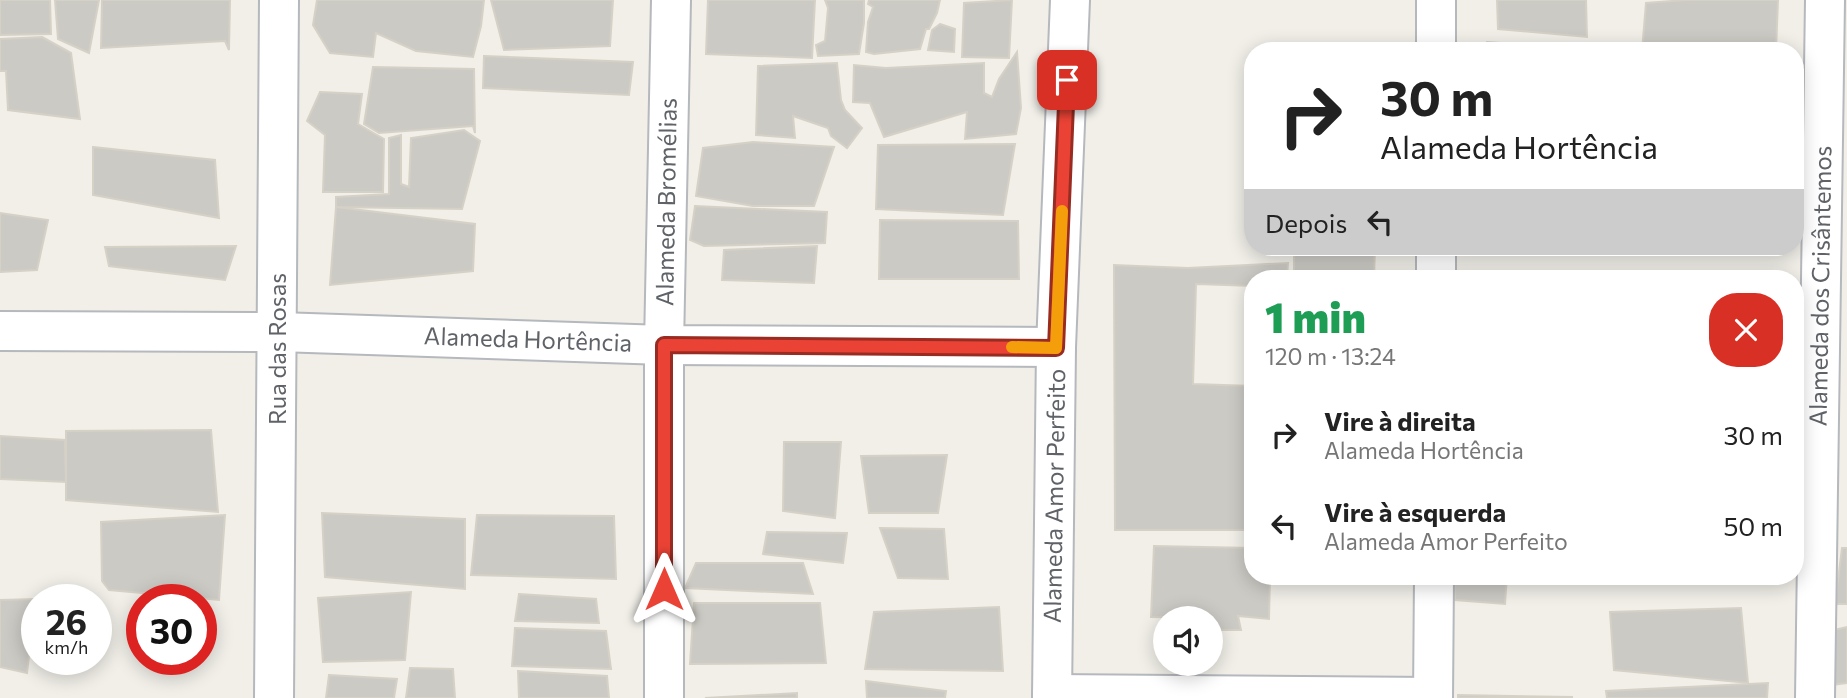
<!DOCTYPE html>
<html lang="pt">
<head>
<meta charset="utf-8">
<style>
	:root { --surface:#fff; --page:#f2f2f2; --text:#222; --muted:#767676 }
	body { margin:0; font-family:Commissioner,sans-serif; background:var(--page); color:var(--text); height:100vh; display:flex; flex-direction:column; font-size:26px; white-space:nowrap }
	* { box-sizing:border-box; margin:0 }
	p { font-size:23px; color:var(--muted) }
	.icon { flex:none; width:38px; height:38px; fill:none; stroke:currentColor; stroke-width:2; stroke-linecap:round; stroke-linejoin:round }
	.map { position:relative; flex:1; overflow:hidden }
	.panel { position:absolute; left:1244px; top:270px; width:560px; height:315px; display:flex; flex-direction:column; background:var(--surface); border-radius:28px; box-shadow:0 4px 18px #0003 }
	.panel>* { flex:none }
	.hud { position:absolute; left:1244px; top:42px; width:560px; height:214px; border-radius:28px; box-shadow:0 4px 18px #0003; background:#fff; color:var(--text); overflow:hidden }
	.buttons { position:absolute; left:1153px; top:606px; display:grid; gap:14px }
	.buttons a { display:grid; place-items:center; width:70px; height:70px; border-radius:50%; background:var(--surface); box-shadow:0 4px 18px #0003; font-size:35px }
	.speed { position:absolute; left:21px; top:584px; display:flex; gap:14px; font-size:35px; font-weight:700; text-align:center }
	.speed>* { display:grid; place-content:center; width:91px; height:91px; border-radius:50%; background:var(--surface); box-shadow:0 4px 18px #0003; line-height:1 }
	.speed small { font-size:18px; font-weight:400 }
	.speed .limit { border:10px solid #d22; background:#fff; color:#111 }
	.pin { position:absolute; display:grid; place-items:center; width:60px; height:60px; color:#fff; margin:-30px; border-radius:14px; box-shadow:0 4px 10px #0006 }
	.me { position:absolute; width:77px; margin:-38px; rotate:0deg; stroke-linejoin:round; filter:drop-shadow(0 0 5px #0008) }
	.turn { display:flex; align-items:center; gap:24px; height:147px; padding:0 21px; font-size:32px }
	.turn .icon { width:91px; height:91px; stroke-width:2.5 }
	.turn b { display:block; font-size:49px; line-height:60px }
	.then { display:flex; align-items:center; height:66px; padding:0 21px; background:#0003; gap:14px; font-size:26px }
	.round { display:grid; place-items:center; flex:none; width:74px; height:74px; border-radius:28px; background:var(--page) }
	.overview { display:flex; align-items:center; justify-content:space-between; height:119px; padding:0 21px }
	h1 { font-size:42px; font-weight:800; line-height:52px; color:#1e9e55 }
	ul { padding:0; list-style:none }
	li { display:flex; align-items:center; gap:21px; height:91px; padding:0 21px }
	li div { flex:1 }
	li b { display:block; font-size:26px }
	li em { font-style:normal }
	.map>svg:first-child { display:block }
	.building { fill:#cccac5; stroke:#d6d1c6; stroke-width:2 }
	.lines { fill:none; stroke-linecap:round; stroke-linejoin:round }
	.street-casing { stroke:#b5b8bc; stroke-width:42 }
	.street { stroke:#fff; stroke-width:38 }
	.route-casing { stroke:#982c22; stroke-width:18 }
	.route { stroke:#ea4335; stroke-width:12 }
	.slow { stroke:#f59e0b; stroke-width:12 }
	.labels { text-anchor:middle; stroke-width:5; stroke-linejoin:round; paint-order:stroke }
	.street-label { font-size:24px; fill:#5f6368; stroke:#fff }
</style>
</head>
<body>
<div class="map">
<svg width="1847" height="698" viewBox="0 0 1847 698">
	<rect width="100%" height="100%" fill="#f1efe8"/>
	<g class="building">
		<path d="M 0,0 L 50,0 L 51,34 L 0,35 Z"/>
		<path d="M 55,0 L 99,0 L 89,53 L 58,39 Z"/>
		<path d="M 102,0 L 230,0 L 229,50 L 225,41 L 101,48 Z"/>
		<path d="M 317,0 L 484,0 L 481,26 L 473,57 L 416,51 L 376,33 L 373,57 L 330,53 L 313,25 Z"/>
		<path d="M 491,0 L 613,0 L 610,46 L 504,50 Z"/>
		<path d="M 708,0 L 815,0 L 812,58 L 706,54 Z"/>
		<path d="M 825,0 L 864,0 L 864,23 L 859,54 L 818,56 L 816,45 L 825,41 L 828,8 Z"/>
		<path d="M 869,0 L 940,0 L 937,13 L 929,29 L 926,29 L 920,49 L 874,54 L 866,52 L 868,22 L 873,7 L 868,4 Z"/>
		<path d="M 1012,0 L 1009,58 L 962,57 L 964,3 Z"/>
		<path d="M 1497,0 L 1586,0 L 1587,37 L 1498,29 Z"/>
		<path d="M 1685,0 L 1778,0 L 1776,51 L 1642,51 L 1646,3 Z"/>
		<path d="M 940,24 L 955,29 L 954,52 L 928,50 L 932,30 Z"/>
		<path d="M 42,37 L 71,53 L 80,119 L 8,110 L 6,71 L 0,71 L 0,39 Z"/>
		<path d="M 1487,42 L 1584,49 L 1484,51 Z"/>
		<path d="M 1017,52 L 1021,108 L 1016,134 L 965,139 L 967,112 L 884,137 L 870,103 L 853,102 L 854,65 L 886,68 L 984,63 L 984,93 L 992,97 L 999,79 Z"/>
		<path d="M 484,56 L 633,62 L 629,95 L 483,88 Z"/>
		<path d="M 837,63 L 841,100 L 845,110 L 862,128 L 847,148 L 831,136 L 828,128 L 793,116 L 795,138 L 756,135 L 758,66 Z"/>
		<path d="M 373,67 L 474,69 L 475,133 L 473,126 L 379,133 L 364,124 Z"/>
		<path d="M 320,92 L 362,94 L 358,124 L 384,139 L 383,192 L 323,192 L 325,135 L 307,121 Z"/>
		<path d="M 464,130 L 480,141 L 462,209 L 336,207 L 336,197 L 389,194 L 389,138 L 401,135 L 401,184 L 409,187 L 411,138 Z"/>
		<path d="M 753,142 L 834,147 L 814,206 L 753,206 L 696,196 L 703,148 Z"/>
		<path d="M 1015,144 L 1003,215 L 876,209 L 878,145 Z"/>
		<path d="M 93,147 L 215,160 L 219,218 L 93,195 Z"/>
		<path d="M 695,206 L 827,212 L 825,243 L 704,246 L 690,240 Z"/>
		<path d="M 336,207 L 475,224 L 473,271 L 330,285 Z"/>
		<path d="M 0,213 L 48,220 L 37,270 L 0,272 Z"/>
		<path d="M 880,220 L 1018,221 L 1019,279 L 879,279 Z"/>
		<path d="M 236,246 L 225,280 L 109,266 L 105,247 Z"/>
		<path d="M 817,246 L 814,283 L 722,280 L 724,250 Z"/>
		<path d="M 1294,247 L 1375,247 L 1374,278 L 1294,278 Z"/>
		<path d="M 1288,263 L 1287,278 L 1253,278 L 1253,286 L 1196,284 L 1193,384 L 1253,386 L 1253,530 L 1115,530 L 1114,265 L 1188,268 Z"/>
		<path d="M 211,430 L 218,512 L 66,500 L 66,431 Z"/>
		<path d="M 0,436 L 65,440 L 66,482 L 0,479 Z"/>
		<path d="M 784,442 L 841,442 L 835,518 L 783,511 Z"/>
		<path d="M 947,455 L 938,513 L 869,513 L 861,456 Z"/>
		<path d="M 322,513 L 465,519 L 465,589 L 325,577 Z"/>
		<path d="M 225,515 L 219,600 L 109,590 L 102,581 L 101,522 Z"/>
		<path d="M 477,515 L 614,516 L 616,579 L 471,575 Z"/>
		<path d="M 880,528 L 944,529 L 948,579 L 898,578 Z"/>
		<path d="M 767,532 L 847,533 L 843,563 L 763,554 Z"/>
		<path d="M 1154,546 L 1253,548 L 1253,576 L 1270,576 L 1269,619 L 1238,616 L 1241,630 L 1211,630 L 1211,618 L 1151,617 Z"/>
		<path d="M 1842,548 L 1847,548 L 1847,604 L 1835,604 Z"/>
		<path d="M 696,563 L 803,563 L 813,594 L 685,588 Z"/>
		<path d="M 1454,576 L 1507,576 L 1505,604 L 1455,600 Z"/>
		<path d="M 411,592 L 405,660 L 323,662 L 318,598 Z"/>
		<path d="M 519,594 L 596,599 L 599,623 L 515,621 Z"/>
		<path d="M 36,599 L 27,673 L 0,667 L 0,600 Z"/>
		<path d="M 694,603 L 820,603 L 826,663 L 690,664 Z"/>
		<path d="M 999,607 L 1003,671 L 865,669 L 874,612 Z"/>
		<path d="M 1741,608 L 1748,683 L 1614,670 L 1610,612 Z"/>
		<path d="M 1847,627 L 1847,683 L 1824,686 L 1829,631 Z"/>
		<path d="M 515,628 L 606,631 L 611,669 L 512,666 Z"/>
		<path d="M 410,668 L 453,669 L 455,698 L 406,698 Z"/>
		<path d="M 518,671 L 607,676 L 609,698 L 519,698 Z"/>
		<path d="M 329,675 L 397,679 L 394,698 L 326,698 Z"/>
		<path d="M 866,681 L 946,691 L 945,698 L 867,698 Z"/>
		<path d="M 1768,683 L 1767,698 L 1607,698 L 1606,691 Z"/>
		<path d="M 797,693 L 797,698 L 705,698 Z"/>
		<path d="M 1458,695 L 1573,697 L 1458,698 Z"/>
	</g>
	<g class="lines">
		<defs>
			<g id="street">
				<path d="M 1436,51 L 1436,0"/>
				<path d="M 1436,278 L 1436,247"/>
				<path d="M 0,331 L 279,332 L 664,345 L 1056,347"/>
				<path d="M 1052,694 L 1433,697"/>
				<path d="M 274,698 L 279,0"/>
				<path d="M 664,698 L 664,345 L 671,0"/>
				<path d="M 1052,698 L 1056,347 L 1070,0"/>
				<path d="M 1433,698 L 1434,576"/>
				<path d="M 1815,698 L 1825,0"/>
			</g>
		</defs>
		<use href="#street" class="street-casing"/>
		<use href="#street" class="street"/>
	</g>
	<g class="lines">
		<defs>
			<path id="route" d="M 664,589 L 664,345 L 1056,348 L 1067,80"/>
		</defs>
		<use href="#route" class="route-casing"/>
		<use href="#route" class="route"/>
		<path class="slow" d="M 1012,347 L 1056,348 L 1062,211"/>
	</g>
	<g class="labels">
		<g class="street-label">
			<text transform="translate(667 202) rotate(-89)" y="8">Alameda Bromélias</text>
			<text transform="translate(1821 286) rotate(-89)" y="8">Alameda dos Crisântemos</text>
			<text transform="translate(528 340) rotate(2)" y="8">Alameda Hortência</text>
			<text transform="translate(278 349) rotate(-90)" y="8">Rua das Rosas</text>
			<text transform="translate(1055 496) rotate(-89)" y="8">Alameda Amor Perfeito</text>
		</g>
	</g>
</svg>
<div class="buttons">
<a><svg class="icon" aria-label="sound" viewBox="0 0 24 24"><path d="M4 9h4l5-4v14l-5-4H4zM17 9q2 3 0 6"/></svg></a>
</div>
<div class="speed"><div>26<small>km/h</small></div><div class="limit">30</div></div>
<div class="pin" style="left:1067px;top:80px;background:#d93025"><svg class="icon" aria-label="arrive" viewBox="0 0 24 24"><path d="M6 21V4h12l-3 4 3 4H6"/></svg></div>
<svg class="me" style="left:664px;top:589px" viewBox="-20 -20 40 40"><path d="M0-17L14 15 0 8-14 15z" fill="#ea4335" stroke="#fff" stroke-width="4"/></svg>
<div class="hud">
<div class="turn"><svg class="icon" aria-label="right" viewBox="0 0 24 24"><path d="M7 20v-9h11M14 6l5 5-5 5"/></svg><div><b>30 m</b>Alameda Hortência</div></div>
<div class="then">Depois<svg class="icon" aria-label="left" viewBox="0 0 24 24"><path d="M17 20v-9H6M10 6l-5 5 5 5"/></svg></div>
</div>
<section class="panel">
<div class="overview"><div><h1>1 min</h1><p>120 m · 13:24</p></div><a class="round" style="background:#d93025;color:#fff"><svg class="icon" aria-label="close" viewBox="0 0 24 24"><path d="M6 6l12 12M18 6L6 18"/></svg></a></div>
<ul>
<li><svg class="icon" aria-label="right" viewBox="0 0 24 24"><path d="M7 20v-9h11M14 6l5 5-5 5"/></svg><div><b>Vire à direita</b><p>Alameda Hortência</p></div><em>30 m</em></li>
<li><svg class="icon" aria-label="left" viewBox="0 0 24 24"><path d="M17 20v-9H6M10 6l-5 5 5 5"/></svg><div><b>Vire à esquerda</b><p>Alameda Amor Perfeito</p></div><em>50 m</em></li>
</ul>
</section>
</div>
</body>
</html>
